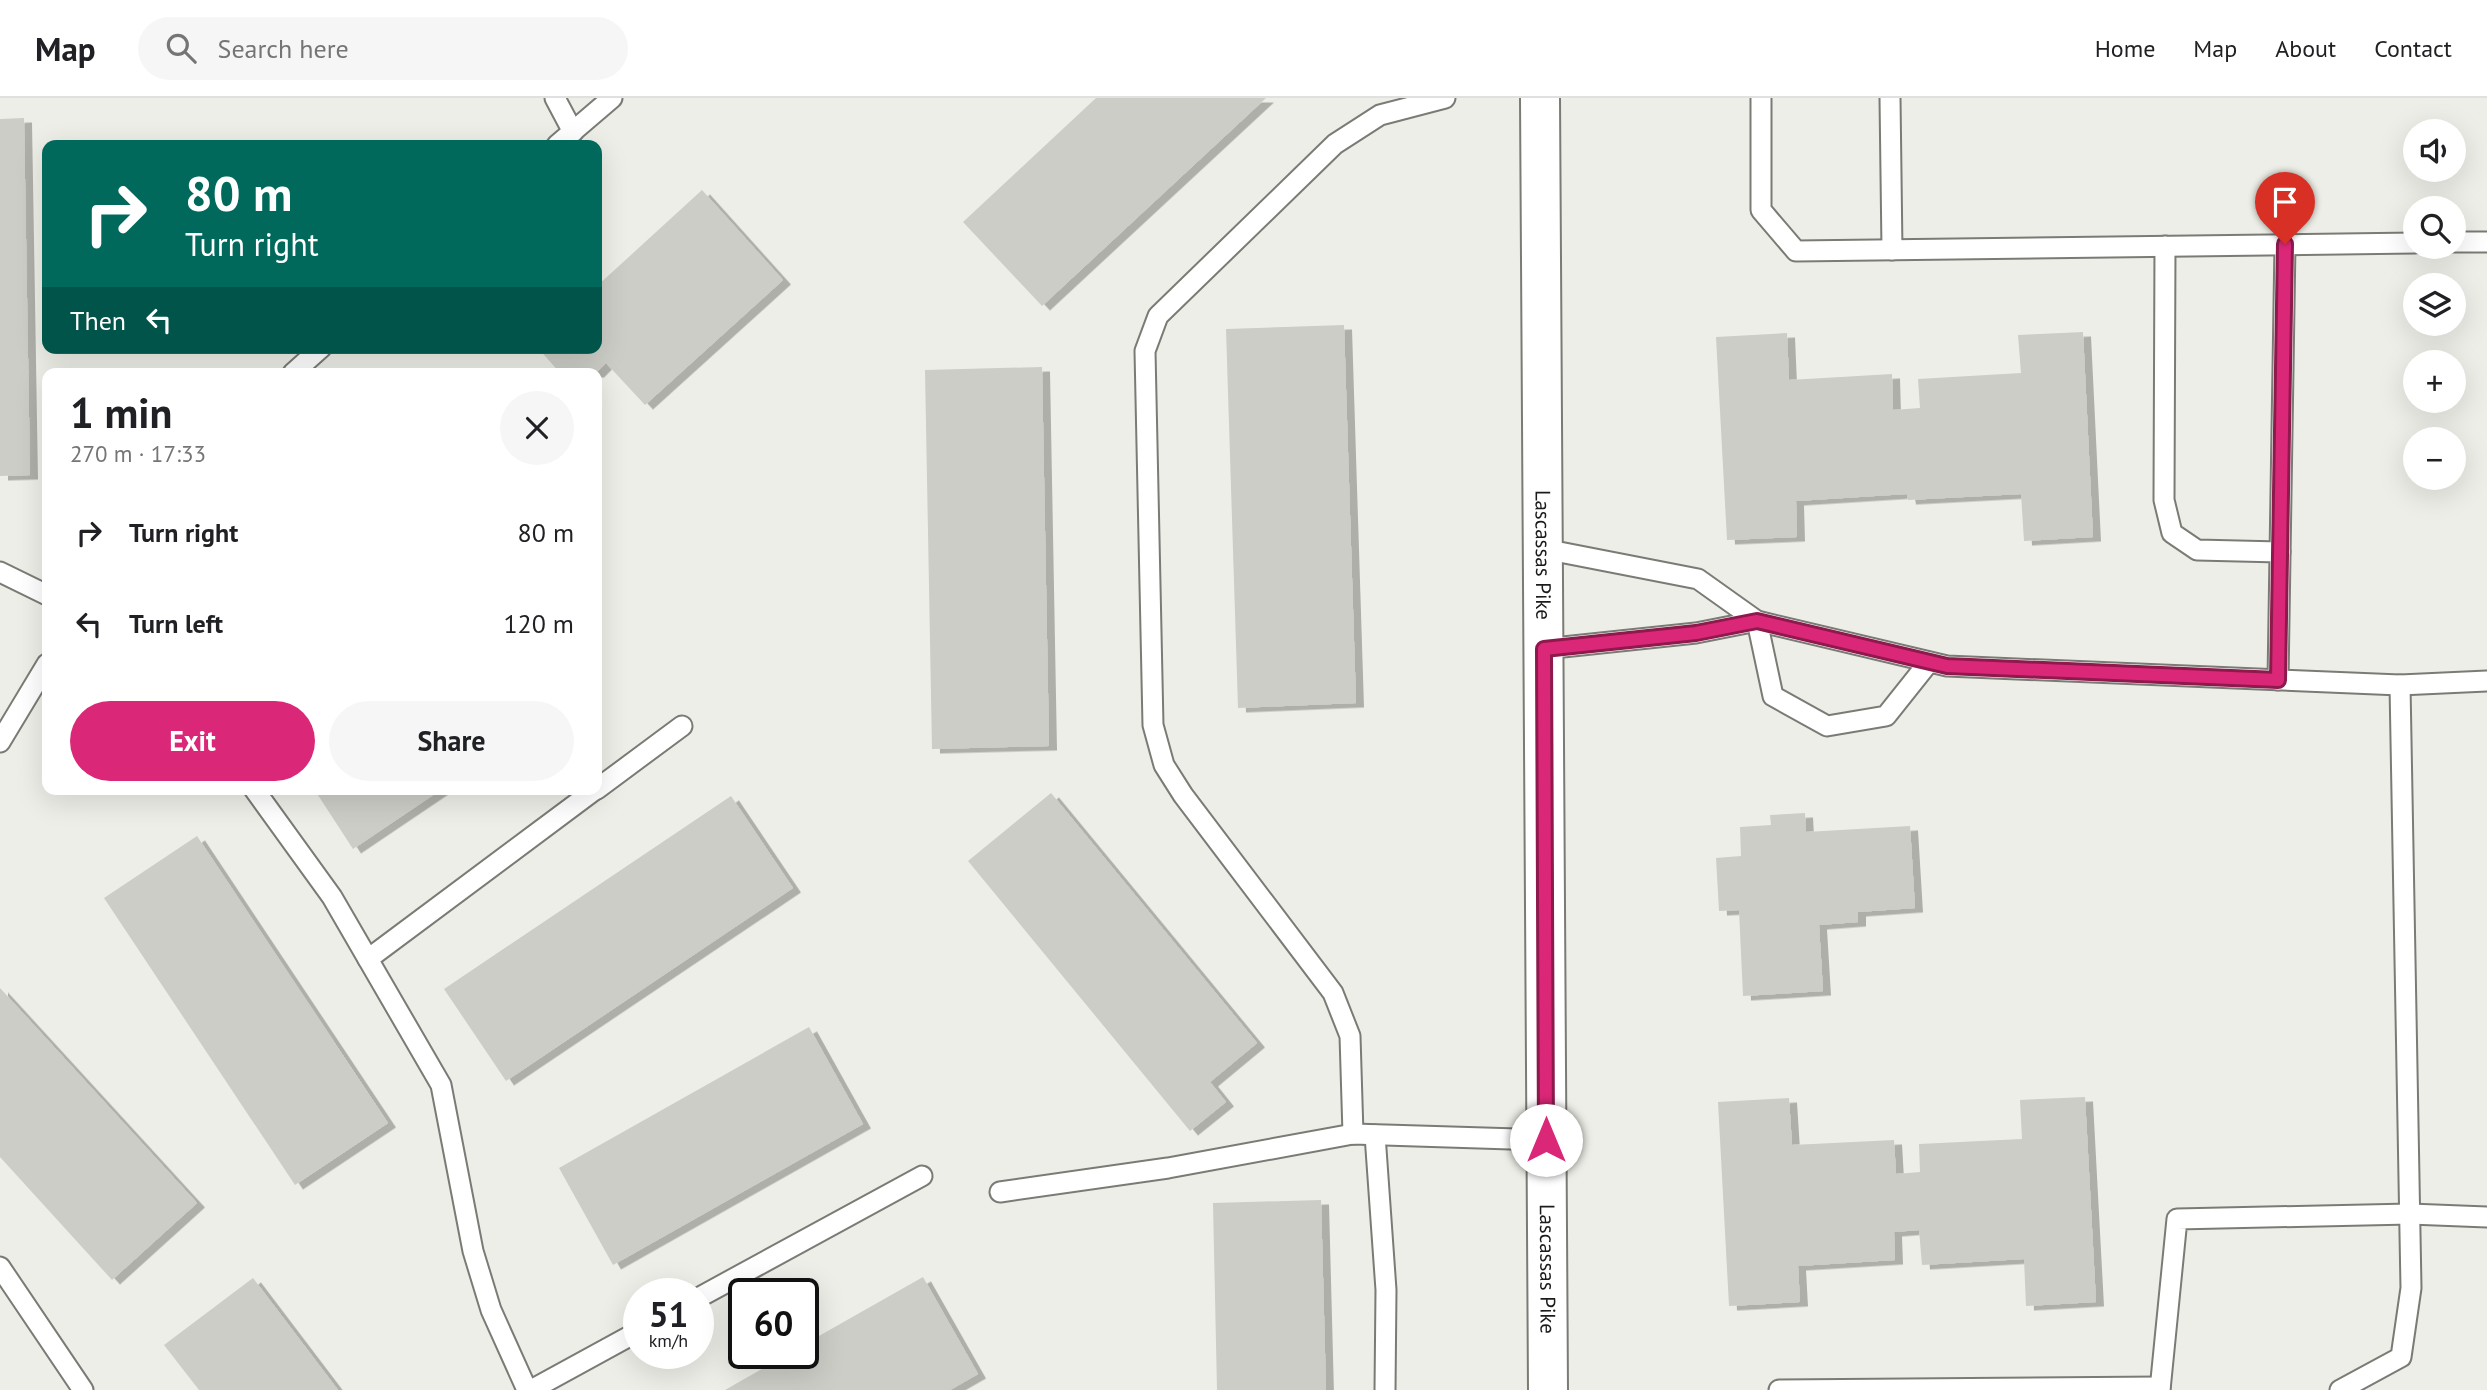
<!DOCTYPE html>
<html lang="en">
<head>
<meta charset="utf-8">
<style>
	:root { --surface:#fff; --page:#f6f6f6; --text:#202124; --muted:#757577; --line:#e0e0e0; --accent:#db2777 }
	body { margin:0; font-family:"PT Sans",sans-serif; background:var(--page); color:var(--text); height:100vh; display:flex; flex-direction:column; font-size:26px; white-space:nowrap }
	* { box-sizing:border-box; margin:0 }
	p { font-size:23px; color:var(--muted) }
	.icon { flex:none; width:38px; height:38px; fill:none; stroke:currentColor; stroke-width:2; stroke-linecap:round; stroke-linejoin:round }
	.map { position:relative; flex:1; overflow:hidden }
	.side { position:absolute; left:42px; top:270px; width:560px; height:427px; display:flex; flex-direction:column; background:var(--surface); border-radius:14px; box-shadow:0 7px 28px #0002 }
	.side>* { flex:none }
	.guide { position:absolute; left:42px; top:42px; width:560px; height:214px; border-radius:14px; box-shadow:0 7px 28px #0002; background:#00695c; color:#fff; overflow:hidden }
	.buttons { position:absolute; left:2403px; top:21px; display:grid; gap:14px }
	.buttons a { display:grid; place-items:center; width:63px; height:63px; border-radius:50%; background:var(--surface); box-shadow:0 7px 28px #0002; font-size:35px }
	.speed { position:absolute; left:623px; top:1180px; display:flex; gap:14px; font-size:35px; font-weight:700; text-align:center }
	.speed>* { display:grid; place-content:center; width:91px; height:91px; border-radius:50%; background:var(--surface); box-shadow:0 7px 28px #0002; line-height:1 }
	.speed small { font-size:18px; font-weight:400 }
	.speed .limit { border:4px solid #111; border-radius:10px; background:#fff; color:#111 }
	.pin { position:absolute; display:grid; place-items:center; width:60px; height:60px; color:#fff; margin:-72px -30px; border-radius:50% 50% 50% 0; rotate:-45deg; box-shadow:0 0 7px #0007 }
	.pin .icon { rotate:45deg }
	.me { position:absolute; width:77px; margin:-38px; rotate:0deg; stroke-linejoin:round; filter:drop-shadow(0 0 5px #0008) }
	.turn { display:flex; align-items:center; gap:24px; height:147px; padding:0 28px; font-size:32px }
	.turn .icon { width:91px; height:91px; stroke-width:2.5 }
	.turn b { display:block; font-size:49px; line-height:60px }
	.then { display:flex; align-items:center; height:66px; padding:0 28px; background:#0003; gap:14px; font-size:26px }
	.round { display:grid; place-items:center; flex:none; width:74px; height:74px; border-radius:37px; background:var(--page) }
	.summary { display:flex; align-items:center; justify-content:space-between; height:119px; padding:0 28px }
	h1 { font-size:42px; font-weight:700; line-height:52px }
	.primary-button { display:flex; gap:14px; margin-top:auto; padding:14px 28px }
	.primary-button a { flex:1; height:80px; border-radius:42px; background:var(--accent); color:#fff; font-size:28px; font-weight:700; line-height:80px; text-align:center }
	.primary-button a+a { background:var(--page); color:var(--text) }
	ul { padding:0; list-style:none }
	li { display:flex; align-items:center; gap:21px; height:91px; padding:0 28px }
	li div { flex:1 }
	li b { display:block; font-size:26px }
	li em { font-style:normal }
	header { display:flex; align-items:center; gap:42px; box-sizing:border-box; height:98px; padding:0 35px; background:var(--surface); border-bottom:2px solid var(--line) }
	header strong { font-size:33px }
	nav { display:flex; gap:38px; margin-inline-start:auto; font-size:24px }
	.search { width:490px; height:63px; background:var(--page); display:flex; align-items:center; gap:18px; box-sizing:border-box; padding:0 24px; border-radius:38px; color:var(--muted); font-size:26px }
	.map>svg:first-child { display:block }
	.building { fill:#cdcdc7; filter:url(#shadow) }
	.lines { fill:none; stroke-linecap:round; stroke-linejoin:round }
	.lane-casing { stroke:#7a7b75; stroke-width:23 }
	.primary-casing { stroke:#7a7b75; stroke-width:42 }
	.lane { stroke:#fff; stroke-width:19 }
	.primary { stroke:#fff; stroke-width:38 }
	.route-casing { stroke:#8e194d; stroke-width:18 }
	.route { stroke:#db2777; stroke-width:12 }
	.labels { text-anchor:middle; stroke-width:7; stroke-linejoin:round; paint-order:stroke }
	.street-label { font-size:21px; fill:#1b1c19; stroke:#edeee7 }
</style>
</head>
<body>
<header>
<strong>Map</strong>
<div class="search"><svg class="icon" aria-label="search" viewBox="0 0 24 24"><circle cx="10" cy="10" r="6"/><path d="M15 15l6 6"/></svg>Search here</div>
<nav><a>Home</a><a>Map</a><a>About</a><a>Contact</a></nav>
</header>
<div class="map">
<svg width="2487" height="1292" viewBox="0 0 2487 1292">
	<defs>
		<filter id="shadow"><feDropShadow dx="8" dy="4.5" stdDeviation="0" flood-color="#0004"/></filter>
	</defs>
	<rect width="100%" height="100%" fill="#edeee7"/>
	<g class="building">
		<path d="M 1096,0 L 1266,0 L 1042,208 L 963,124 Z"/>
		<path d="M 24,20 L 30,377 L 0,378 L 0,21 Z"/>
		<path d="M 702,92 L 783,182 L 645,307 L 606,265 L 596,275 L 560,275 L 538,250 L 597,250 L 597,188 Z"/>
		<path d="M 1344,227 L 1356,605 L 1238,610 L 1226,231 Z"/>
		<path d="M 2083,234 L 2093,439 L 2024,443 L 2021,396 L 1908,402 L 1907,396 L 1796,403 L 1797,439 L 1727,442 L 1716,239 L 1787,235 L 1789,282 L 1892,276 L 1893,312 L 1920,310 L 1918,281 L 2021,275 L 2018,237 Z"/>
		<path d="M 1042,269 L 1049,648 L 932,651 L 925,272 Z"/>
		<path d="M 314,691 L 442,691 L 353,751 Z"/>
		<path d="M 1051,695 L 1257,945 L 1210,984 L 1226,1004 L 1190,1033 L 968,763 Z"/>
		<path d="M 731,698 L 793,790 L 506,983 L 444,891 Z"/>
		<path d="M 1805,715 L 1806,734 L 1910,728 L 1915,810 L 1858,814 L 1858,824 L 1819,827 L 1823,893 L 1743,898 L 1739,812 L 1719,813 L 1716,760 L 1741,758 L 1740,729 L 1771,727 L 1770,717 Z"/>
		<path d="M 197,738 L 388,1025 L 295,1087 L 104,800 Z"/>
		<path d="M 0,890 L 197,1105 L 112,1182 L 0,1059 Z"/>
		<path d="M 809,929 L 863,1026 L 613,1167 L 559,1070 Z"/>
		<path d="M 2085,999 L 2096,1204 L 2026,1208 L 2024,1161 L 1922,1167 L 1919,1132 L 1894,1134 L 1895,1162 L 1798,1168 L 1800,1204 L 1729,1208 L 1718,1004 L 1789,1000 L 1792,1047 L 1894,1042 L 1896,1076 L 1920,1074 L 1919,1046 L 2022,1041 L 2020,1002 Z"/>
		<path d="M 1321,1102 L 1326,1292 L 1217,1292 L 1213,1105 Z"/>
		<path d="M 923,1179 L 978,1276 L 950,1292 L 725,1292 L 790,1255 L 803,1255 L 803,1247 Z"/>
		<path d="M 253,1180 L 338,1292 L 199,1292 L 164,1247 Z"/>
	</g>
	<g class="lines">
		<defs>
			<g id="lane">
				<path d="M 555,0 L 573,34"/>
				<path d="M 1761,0 L 1761,112 L 1796,153 L 2415,145"/>
				<path d="M 1890,0 L 1892,152"/>
				<path d="M 557,47 L 612,0"/>
				<path d="M 2454,144 L 2487,144"/>
				<path d="M 2165,148 L 2164,402 L 2172,435 L 2197,452 L 2280,454"/>
				<path d="M 293,275 L 321,250"/>
				<path d="M 1544,451 L 1698,481 L 1757,523 L 1947,568 L 2400,587 L 2487,583"/>
				<path d="M 0,474 L 47,497"/>
				<path d="M 1757,523 L 1773,598 L 1827,628 L 1886,618 L 1929,564"/>
				<path d="M 1544,551 L 1696,535 L 1757,523"/>
				<path d="M 2278,582 L 2285,146"/>
				<path d="M 0,644 L 47,566"/>
				<path d="M 254,691 L 332,799 L 441,987 L 473,1153 L 491,1212 L 527,1292"/>
				<path d="M 597,691 L 682,628"/>
				<path d="M 368,861 L 596,691"/>
				<path d="M 1353,1036 L 1350,938 L 1333,895 L 1183,697 L 1164,667 L 1153,627 L 1145,253 L 1158,218 L 1335,46 L 1380,17 L 1445,0"/>
				<path d="M 1375,1037 L 1386,1192 L 1385,1292"/>
				<path d="M 1000,1094 L 1168,1070 L 1353,1036 L 1546,1042"/>
				<path d="M 0,1169 L 83,1292"/>
				<path d="M 698,1200 L 922,1078"/>
				<path d="M 531,1292 L 639,1233"/>
				<path d="M 1779,1292 L 2160,1289"/>
				<path d="M 2160,1292 L 2177,1121 L 2410,1116 L 2487,1119"/>
				<path d="M 2340,1292 L 2401,1259 L 2411,1190 L 2400,587"/>
			</g>
			<g id="primary">
				<path id="s1" d="M 1540,0 L 1548,1292"/>
			</g>
		</defs>
		<use href="#lane" class="lane-casing"/>
		<use href="#primary" class="primary-casing"/>
		<use href="#lane" class="lane"/>
		<use href="#primary" class="primary"/>
	</g>
	<g class="lines">
		<defs>
			<path id="route" d="M 1546,1042 L 1544,551 L 1696,535 L 1757,523 L 1947,568 L 2278,582 L 2285,146"/>
		</defs>
		<use href="#route" class="route-casing"/>
		<use href="#route" class="route"/>
	</g>
	<g class="labels">
		<g class="street-label">
			<text dy="7" stroke="none"><textPath href="#s1" startOffset="457">Lascassas Pike</textPath></text>
			<text dy="7" stroke="none"><textPath href="#s1" startOffset="1171">Lascassas Pike</textPath></text>
		</g>
	</g>
</svg>
<div class="buttons">
<a><svg class="icon" aria-label="sound" viewBox="0 0 24 24"><path d="M4 9h4l5-4v14l-5-4H4zM17 9q2 3 0 6"/></svg></a>
<a><svg class="icon" aria-label="search" viewBox="0 0 24 24"><circle cx="10" cy="10" r="6"/><path d="M15 15l6 6"/></svg></a>
<a><svg class="icon" aria-label="layers" viewBox="0 0 24 24"><path d="M12 4l9 5-9 5-9-5zM3 14l9 5 9-5"/></svg></a>
<a>+</a>
<a>−</a>
</div>
<div class="speed"><div>51<small>km/h</small></div><div class="limit">60</div></div>
<div class="pin" style="left:2285px;top:146px;background:#d93025"><svg class="icon" aria-label="arrive" viewBox="0 0 24 24"><path d="M6 21V4h12l-3 4 3 4H6"/></svg></div>
<svg class="me" style="left:1546px;top:1042px" viewBox="-20 -20 40 40"><circle r="19" fill="#fff"/><path d="M0-13L10 11 0 6-10 11z" fill="#db2777"/></svg>
<div class="guide">
<div class="turn"><svg class="icon" aria-label="right" viewBox="0 0 24 24"><path d="M7 20v-9h11M14 6l5 5-5 5"/></svg><div><b>80 m</b>Turn right</div></div>
<div class="then">Then<svg class="icon" aria-label="left" viewBox="0 0 24 24"><path d="M17 20v-9H6M10 6l-5 5 5 5"/></svg></div>
</div>
<section class="side">
<div class="summary"><div><h1>1 min</h1><p>270 m · 17:33</p></div><a class="round"><svg class="icon" aria-label="close" viewBox="0 0 24 24"><path d="M6 6l12 12M18 6L6 18"/></svg></a></div>
<ul>
<li><svg class="icon" aria-label="right" viewBox="0 0 24 24"><path d="M7 20v-9h11M14 6l5 5-5 5"/></svg><div><b>Turn right</b></div><em>80 m</em></li>
<li><svg class="icon" aria-label="left" viewBox="0 0 24 24"><path d="M17 20v-9H6M10 6l-5 5 5 5"/></svg><div><b>Turn left</b></div><em>120 m</em></li>
</ul>
<div class="primary-button"><a>Exit</a><a>Share</a></div>
</section>
</div>
</body>
</html>
